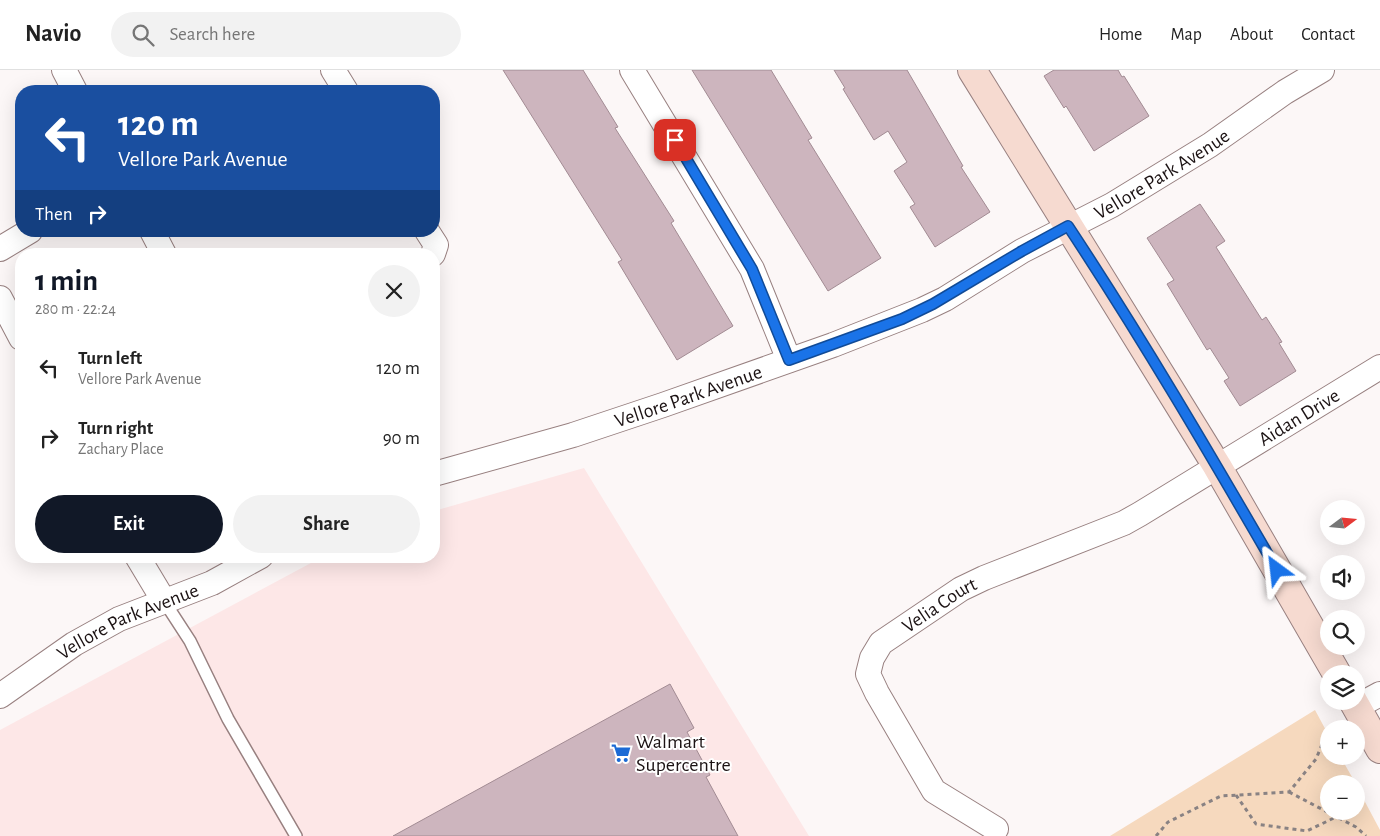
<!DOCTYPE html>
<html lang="en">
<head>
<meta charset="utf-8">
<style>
	:root { --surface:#fff; --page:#f2f2f2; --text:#222; --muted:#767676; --line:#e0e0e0; --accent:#111827 }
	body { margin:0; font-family:"Alegreya Sans",sans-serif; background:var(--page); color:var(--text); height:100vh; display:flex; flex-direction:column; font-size:19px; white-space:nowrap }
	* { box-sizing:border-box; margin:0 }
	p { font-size:16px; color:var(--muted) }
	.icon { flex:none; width:28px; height:28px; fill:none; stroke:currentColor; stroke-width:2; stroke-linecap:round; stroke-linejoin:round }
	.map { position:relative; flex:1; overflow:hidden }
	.sheet { position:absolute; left:15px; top:178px; width:425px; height:315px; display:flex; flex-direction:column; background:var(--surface); border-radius:20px; box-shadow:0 5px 20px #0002 }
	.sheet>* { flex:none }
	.top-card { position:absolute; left:15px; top:15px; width:425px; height:152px; border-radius:20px; box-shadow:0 5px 20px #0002; background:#1a4fa0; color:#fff; overflow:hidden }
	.needle { width:32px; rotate:74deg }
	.controls { position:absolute; left:1320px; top:430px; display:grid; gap:10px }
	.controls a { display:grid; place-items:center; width:45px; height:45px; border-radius:50%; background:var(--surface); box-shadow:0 5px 20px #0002; font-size:25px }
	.pin { position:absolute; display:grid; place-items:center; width:42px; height:42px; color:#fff; margin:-21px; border-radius:10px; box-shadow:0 2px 8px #0006 }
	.me { position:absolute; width:55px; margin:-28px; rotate:330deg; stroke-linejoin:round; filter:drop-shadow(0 0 4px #0008) }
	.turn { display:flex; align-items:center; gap:18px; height:105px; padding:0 20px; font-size:22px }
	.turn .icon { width:65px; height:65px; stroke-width:2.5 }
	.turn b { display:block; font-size:35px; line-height:42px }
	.then { display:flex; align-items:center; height:48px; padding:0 20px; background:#0003; gap:10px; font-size:19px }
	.round { display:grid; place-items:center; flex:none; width:52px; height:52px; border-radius:26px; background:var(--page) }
	.headline { display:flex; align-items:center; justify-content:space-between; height:85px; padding:0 20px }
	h1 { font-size:30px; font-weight:600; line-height:38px; color:var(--accent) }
	.primary-button { display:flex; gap:10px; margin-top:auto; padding:10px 20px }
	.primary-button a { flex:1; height:58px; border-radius:30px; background:var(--accent); color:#fff; font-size:20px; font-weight:600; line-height:58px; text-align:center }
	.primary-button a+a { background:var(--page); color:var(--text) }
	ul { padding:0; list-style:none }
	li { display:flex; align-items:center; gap:15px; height:70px; padding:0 20px }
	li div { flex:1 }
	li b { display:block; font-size:19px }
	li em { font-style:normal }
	header { display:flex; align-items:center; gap:30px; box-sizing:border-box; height:70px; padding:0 25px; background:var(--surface); border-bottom:1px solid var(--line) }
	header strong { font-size:24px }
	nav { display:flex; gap:28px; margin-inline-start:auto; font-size:18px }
	.search { width:350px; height:45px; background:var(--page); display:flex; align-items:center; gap:12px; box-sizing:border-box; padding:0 18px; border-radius:28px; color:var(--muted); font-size:19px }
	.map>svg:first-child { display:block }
	.built { fill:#fde7e7 }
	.green { fill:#f6d9be }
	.building { fill:#cdb5be; stroke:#a28b93 }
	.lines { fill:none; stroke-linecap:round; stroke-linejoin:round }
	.lane-casing { stroke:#988080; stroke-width:14 }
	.street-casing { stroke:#988080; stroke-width:26 }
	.secondary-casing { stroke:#988080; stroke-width:30 }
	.path { stroke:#898283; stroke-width:3; stroke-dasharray:4 4; stroke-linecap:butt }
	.lane { stroke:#fff; stroke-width:11 }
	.street { stroke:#fff; stroke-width:24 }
	.secondary { stroke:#f6dad0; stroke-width:28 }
	.route-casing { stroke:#114b97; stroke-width:12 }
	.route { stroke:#1a73e8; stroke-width:9 }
	.labels { text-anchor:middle; stroke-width:4; stroke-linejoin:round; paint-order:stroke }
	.street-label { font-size:20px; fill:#1b1213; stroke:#fff }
	.poi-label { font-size:20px; fill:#1b1213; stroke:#fff; text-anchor:start }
</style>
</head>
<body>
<header>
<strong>Navio</strong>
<div class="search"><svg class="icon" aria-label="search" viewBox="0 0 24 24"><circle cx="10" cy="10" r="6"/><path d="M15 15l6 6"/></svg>Search here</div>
<nav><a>Home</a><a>Map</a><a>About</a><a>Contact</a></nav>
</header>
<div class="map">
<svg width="1380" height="766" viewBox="0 0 1380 766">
	<rect width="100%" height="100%" fill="#fcf7f7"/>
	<path class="built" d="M 584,398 L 809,766 L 0,766 L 0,660 L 324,486 L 434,486 L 434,441 Z"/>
	<path class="green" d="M 1315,640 L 1329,666 L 1329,686 L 1340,686 L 1356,714 L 1329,714 L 1329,741 L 1356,741 L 1356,715 L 1380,760 L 1380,766 L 1110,766 Z"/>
	<g class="building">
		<path d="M 503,0 L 583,0 L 618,57 L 615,58 L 674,151 L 671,153 L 733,256 L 677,290 L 618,192 L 622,190 Z"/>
		<path d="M 692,0 L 771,0 L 812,68 L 808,70 L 881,188 L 828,221 Z"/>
		<path d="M 834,0 L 907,0 L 963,96 L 961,97 L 990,142 L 935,177 L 910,137 L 915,134 L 894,101 L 907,92 L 888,61 L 874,70 L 843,19 L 845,18 Z"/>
		<path d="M 1054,0 L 1118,0 L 1122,7 L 1124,6 L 1149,46 L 1094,81 L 1066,36 L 1064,38 L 1044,6 Z"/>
		<path d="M 1200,134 L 1225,171 L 1216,177 L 1262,250 L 1266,247 L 1282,272 L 1279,273 L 1296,301 L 1240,336 L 1224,311 L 1229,308 L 1210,278 L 1207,280 L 1167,214 L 1174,210 L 1147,168 Z"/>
		<path d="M 670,614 L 694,658 L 687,662 L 710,705 L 706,707 L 738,766 L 393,766 Z"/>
	</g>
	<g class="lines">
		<defs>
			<path id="lane" d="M 164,531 L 190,571 L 228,649 L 296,766"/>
			<g id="street">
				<path d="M 64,0 L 75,21"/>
				<path d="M 333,0 L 346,21"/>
				<path d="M 632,0 L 752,199 L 789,290"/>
				<path d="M 152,161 L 164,184"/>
				<path d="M 427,161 L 436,175 L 433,184"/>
				<path d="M 0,179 L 30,161"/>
				<path d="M 0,228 L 21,268"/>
				<path id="s1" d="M 434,404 L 573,365 L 663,335 L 833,275 L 922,240 L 945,229 L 1022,181 L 1112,135 L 1210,75 L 1285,22 L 1322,0"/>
				<path d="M 137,486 L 164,531"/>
				<path id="s2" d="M 0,626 L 74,574 L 119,549 L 212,513 L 261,486"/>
				<path d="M 1356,637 L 1380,624"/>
				<path id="s3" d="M 996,759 L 934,721 L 877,623 L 868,604 L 872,588 L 881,573 L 961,519 L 984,508 L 1124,453 L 1140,444 L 1380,297"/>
			</g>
			<g id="secondary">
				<path d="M 972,0 L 1217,396 L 1337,604"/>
				<path d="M 1353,631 L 1380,679"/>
			</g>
		</defs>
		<use href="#lane" class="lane-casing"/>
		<use href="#street" class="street-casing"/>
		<use href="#secondary" class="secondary-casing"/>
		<g class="path">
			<path d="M 1289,722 L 1356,757 L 1366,766"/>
			<path d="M 1236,725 L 1256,754 L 1307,761 L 1336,747"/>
			<path d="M 1156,766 L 1168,752 L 1221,726 L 1289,722 L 1316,689 L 1328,660"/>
		</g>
		<use href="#lane" class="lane"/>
		<use href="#street" class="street"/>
		<use href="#secondary" class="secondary"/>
	</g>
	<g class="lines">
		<defs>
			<path id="route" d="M 675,70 L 752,199 L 789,290 L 902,249 L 933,234 L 1022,181 L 1068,156 C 1142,268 1210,384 1277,500"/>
		</defs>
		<use href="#route" class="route-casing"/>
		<use href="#route" class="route"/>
	</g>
	<defs>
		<symbol id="supermarket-bare" viewBox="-9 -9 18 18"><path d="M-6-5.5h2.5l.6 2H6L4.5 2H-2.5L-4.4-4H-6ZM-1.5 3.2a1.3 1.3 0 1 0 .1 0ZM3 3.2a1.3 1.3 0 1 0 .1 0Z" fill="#1c6ad5" stroke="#fff" stroke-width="2.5" paint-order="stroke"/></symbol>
	</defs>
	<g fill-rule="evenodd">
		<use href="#supermarket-bare" x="607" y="669" width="28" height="28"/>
	</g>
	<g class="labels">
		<g class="street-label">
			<text dy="7" stroke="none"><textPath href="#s1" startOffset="791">Vellore Park Avenue</textPath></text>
			<text dy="7" stroke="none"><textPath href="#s1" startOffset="266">Vellore Park Avenue</textPath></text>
			<text dy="7" stroke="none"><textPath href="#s3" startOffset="718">Aidan Drive</textPath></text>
			<text dy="7" stroke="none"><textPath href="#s3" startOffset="311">Velia Court</textPath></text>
			<text dy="7" stroke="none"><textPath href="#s2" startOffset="149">Vellore Park Avenue</textPath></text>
		</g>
		<g class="poi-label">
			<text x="636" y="678">Walmart<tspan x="636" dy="23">Supercentre</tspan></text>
		</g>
	</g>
</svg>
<div class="controls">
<a><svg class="needle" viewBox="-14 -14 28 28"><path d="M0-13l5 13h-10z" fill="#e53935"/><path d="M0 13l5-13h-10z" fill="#767676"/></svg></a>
<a><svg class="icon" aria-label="sound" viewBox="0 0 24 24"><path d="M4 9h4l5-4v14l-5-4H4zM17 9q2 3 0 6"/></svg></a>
<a><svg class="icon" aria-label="search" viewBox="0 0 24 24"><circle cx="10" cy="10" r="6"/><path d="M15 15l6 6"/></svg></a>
<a><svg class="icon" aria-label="layers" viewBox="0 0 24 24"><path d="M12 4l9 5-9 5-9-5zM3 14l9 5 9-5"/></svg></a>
<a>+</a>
<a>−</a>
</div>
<div class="pin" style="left:675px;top:70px;background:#d93025"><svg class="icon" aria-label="arrive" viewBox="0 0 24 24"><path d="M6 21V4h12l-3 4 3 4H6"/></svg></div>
<svg class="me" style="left:1277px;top:500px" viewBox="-20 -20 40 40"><path d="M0-17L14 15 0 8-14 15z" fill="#1a73e8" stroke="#fff" stroke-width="4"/></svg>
<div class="top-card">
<div class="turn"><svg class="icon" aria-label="left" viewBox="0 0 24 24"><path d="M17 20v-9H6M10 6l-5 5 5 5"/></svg><div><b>120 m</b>Vellore Park Avenue</div></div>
<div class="then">Then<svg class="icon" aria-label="right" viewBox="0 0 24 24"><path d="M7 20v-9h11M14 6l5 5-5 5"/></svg></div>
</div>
<section class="sheet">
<div class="headline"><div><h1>1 min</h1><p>280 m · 22:24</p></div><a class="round"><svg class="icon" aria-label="close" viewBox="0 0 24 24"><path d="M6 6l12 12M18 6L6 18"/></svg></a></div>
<ul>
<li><svg class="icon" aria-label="left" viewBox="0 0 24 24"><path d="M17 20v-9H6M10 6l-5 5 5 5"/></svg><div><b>Turn left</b><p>Vellore Park Avenue</p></div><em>120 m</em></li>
<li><svg class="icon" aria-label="right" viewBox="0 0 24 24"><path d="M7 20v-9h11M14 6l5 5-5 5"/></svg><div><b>Turn right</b><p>Zachary Place</p></div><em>90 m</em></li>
</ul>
<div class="primary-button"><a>Exit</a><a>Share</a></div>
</section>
</div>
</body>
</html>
